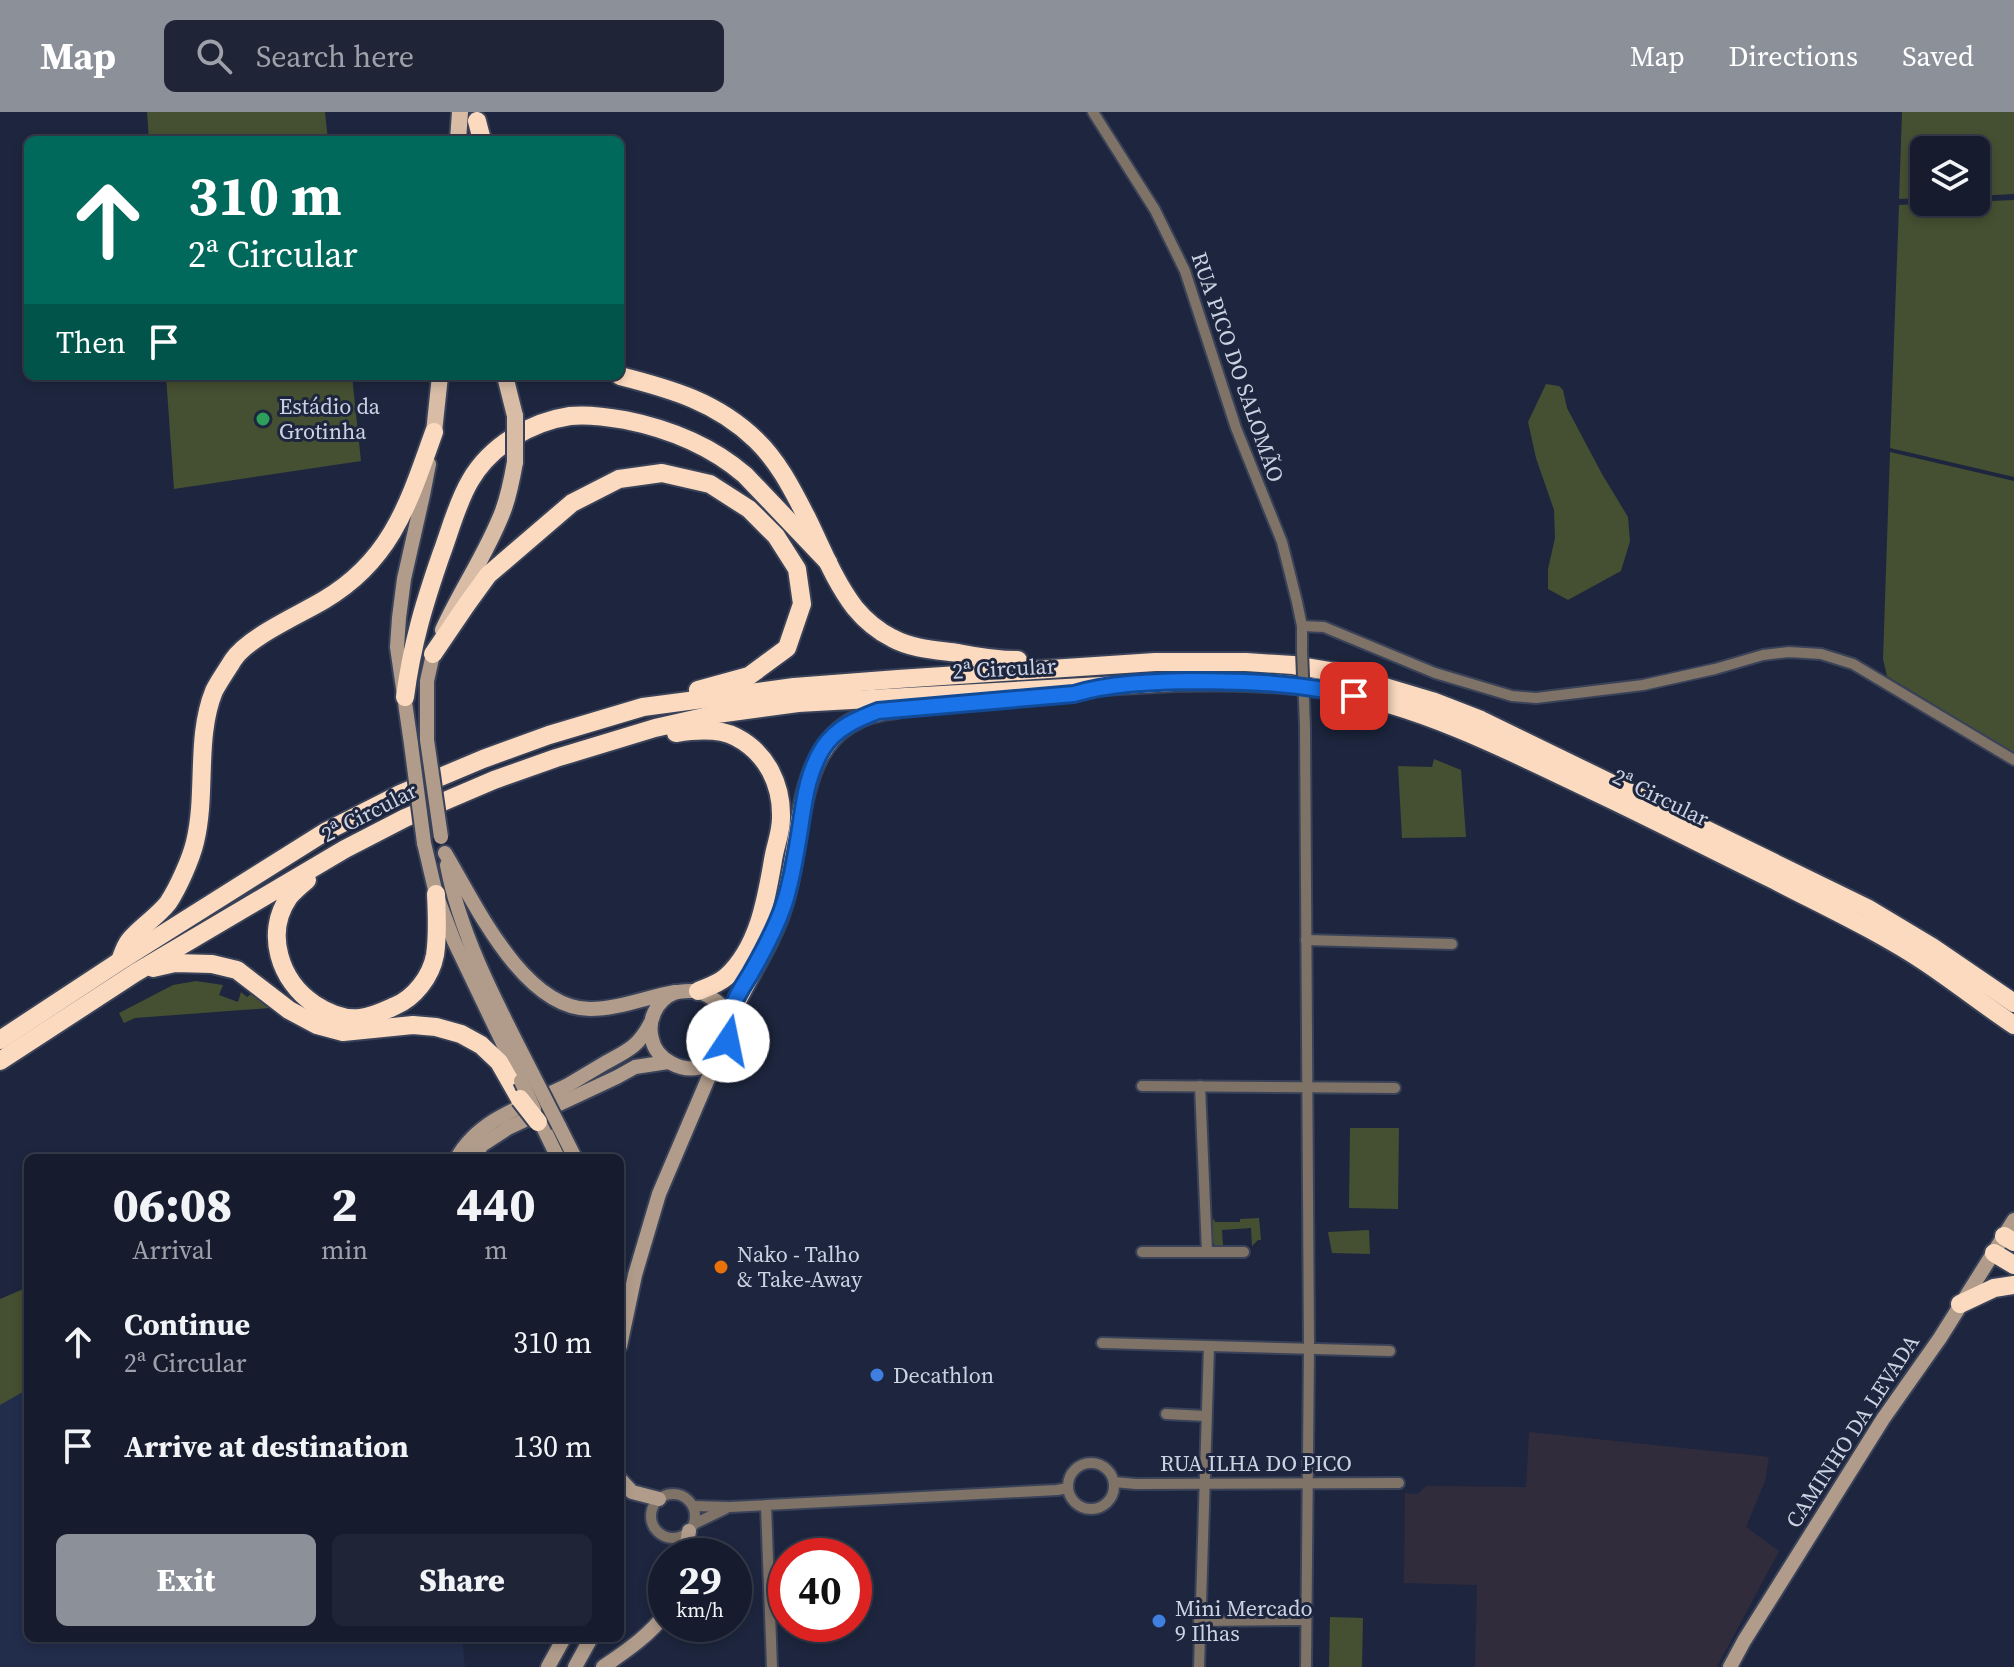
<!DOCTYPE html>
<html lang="en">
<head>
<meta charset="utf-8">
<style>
	:root { --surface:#161c2e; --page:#1f2536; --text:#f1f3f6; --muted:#9ea1aa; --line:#353a4a; --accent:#8c9099 }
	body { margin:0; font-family:"Source Serif 4",serif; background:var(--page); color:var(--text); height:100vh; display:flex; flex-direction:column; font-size:30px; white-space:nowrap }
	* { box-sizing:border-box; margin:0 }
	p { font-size:26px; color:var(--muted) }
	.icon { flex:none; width:44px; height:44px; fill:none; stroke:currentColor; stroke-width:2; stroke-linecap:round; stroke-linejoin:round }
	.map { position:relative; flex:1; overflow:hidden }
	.details { position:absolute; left:24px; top:1042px; width:600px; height:488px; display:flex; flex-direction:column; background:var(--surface); border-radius:12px; box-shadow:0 4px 12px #0003,0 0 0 2px var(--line) }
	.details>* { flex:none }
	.guide { position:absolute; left:24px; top:24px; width:600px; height:244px; border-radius:12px; box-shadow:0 4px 12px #0003,0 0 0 2px var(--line); background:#00695c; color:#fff; overflow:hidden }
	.fabs { position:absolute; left:1910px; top:24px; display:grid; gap:16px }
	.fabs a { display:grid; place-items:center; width:80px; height:80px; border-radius:12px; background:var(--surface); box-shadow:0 4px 12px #0003,0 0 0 2px var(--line); font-size:40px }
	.speed { position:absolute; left:648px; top:1426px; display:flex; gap:16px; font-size:40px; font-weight:700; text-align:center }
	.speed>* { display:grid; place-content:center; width:104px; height:104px; border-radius:50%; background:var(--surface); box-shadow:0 4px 12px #0003,0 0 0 2px var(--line); line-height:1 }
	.speed small { font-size:20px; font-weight:400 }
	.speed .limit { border:12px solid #d22; background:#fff; color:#111 }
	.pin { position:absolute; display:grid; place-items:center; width:68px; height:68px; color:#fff; margin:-34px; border-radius:16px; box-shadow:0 4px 12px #0006 }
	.me { position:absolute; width:88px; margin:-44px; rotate:11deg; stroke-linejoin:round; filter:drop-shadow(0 0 6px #0008) }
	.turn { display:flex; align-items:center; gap:28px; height:168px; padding:0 32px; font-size:36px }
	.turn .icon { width:104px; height:104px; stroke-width:2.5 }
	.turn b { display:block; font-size:56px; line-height:68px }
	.then { display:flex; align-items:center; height:76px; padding:0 32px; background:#0003; gap:16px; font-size:30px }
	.eta { display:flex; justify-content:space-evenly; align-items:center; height:136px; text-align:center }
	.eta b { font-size:48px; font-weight:800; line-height:56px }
	.primary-button { display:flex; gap:16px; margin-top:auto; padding:16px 32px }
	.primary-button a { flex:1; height:92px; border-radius:12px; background:var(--accent); color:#fff; font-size:32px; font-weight:800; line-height:92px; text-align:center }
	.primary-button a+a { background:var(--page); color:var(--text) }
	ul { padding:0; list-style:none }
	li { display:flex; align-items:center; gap:24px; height:104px; padding:0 32px }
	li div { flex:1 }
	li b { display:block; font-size:30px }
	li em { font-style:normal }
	header { display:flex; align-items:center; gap:48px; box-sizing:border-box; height:112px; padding:0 40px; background:var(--accent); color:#fff }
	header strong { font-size:38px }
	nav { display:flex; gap:44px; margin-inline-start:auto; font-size:28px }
	.search { width:560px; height:72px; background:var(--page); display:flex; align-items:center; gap:20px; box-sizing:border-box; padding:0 28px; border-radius:12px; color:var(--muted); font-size:30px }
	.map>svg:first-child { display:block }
	.industrial { fill:#312c3c }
	.built { fill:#222d4c }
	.green { fill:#454f31 }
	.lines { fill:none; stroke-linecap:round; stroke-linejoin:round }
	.street-casing { stroke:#394258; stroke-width:14 }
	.secondary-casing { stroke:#394258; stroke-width:18 }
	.primary-casing { stroke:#394258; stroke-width:20 }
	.highway-casing { stroke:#394258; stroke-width:22 }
	.street { stroke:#7f7267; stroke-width:10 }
	.secondary { stroke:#b19c8b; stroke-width:14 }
	.primary { stroke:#d8bca6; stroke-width:16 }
	.highway { stroke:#fbdabf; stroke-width:18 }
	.street-bridge-casing { stroke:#394258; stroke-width:14; stroke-linecap:butt }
	.secondary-bridge-casing { stroke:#394258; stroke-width:18; stroke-linecap:butt }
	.primary-bridge-casing { stroke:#394258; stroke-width:20; stroke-linecap:butt }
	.highway-bridge-casing { stroke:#394258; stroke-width:22; stroke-linecap:butt }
	.street-bridge { stroke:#7f7267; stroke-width:10 }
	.secondary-bridge { stroke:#b19c8b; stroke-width:14 }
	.primary-bridge { stroke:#d8bca6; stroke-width:16 }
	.highway-bridge { stroke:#fbdabf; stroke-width:18 }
	.route-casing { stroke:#114b97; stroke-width:20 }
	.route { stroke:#1a73e8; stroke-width:14 }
	.leisure-dot { fill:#2e9e5b; stroke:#1d263e; stroke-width:3 }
	.food-dot { fill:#e8710a; stroke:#1d263e; stroke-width:3 }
	.shop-dot { fill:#3f7fe0; stroke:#1d263e; stroke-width:3 }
	.labels { text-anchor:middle; stroke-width:6; stroke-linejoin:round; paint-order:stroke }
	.street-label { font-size:22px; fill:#cbd2e2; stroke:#1d263e }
	.poi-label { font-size:22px; fill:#cbd2e2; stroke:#1d263e; text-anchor:start }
</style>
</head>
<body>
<header>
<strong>Map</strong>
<div class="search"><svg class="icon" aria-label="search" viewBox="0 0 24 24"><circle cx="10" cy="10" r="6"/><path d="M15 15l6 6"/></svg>Search here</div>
<nav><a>Map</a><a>Directions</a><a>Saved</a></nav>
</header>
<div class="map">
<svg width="2014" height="1555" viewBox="0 0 2014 1555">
	<rect width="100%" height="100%" fill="#1d263e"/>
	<path class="industrial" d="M 1529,1320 L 1769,1345 L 1765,1369 L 1746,1415 L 1779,1439 L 1717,1555 L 1475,1555 L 1477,1473 L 1404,1471 L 1405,1381 L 1418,1382 L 1426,1374 L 1526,1375 Z"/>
	<path class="built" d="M 28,1184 L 28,1526 L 462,1526 L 465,1555 L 0,1555 L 0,1197 Z"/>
	<g class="green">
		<path d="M 147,0 L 325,0 L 328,28 L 149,28 Z"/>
		<path d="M 1902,0 L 2014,0 L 2014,82 L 1976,84 L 1976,38 L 1924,38 L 1924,86 L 1899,87 Z"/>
		<path d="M 2014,88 L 2014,365 L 1890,336 L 1899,93 Z"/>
		<path d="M 166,264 L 352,264 L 361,349 L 174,377 Z"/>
		<path d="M 1546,272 L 1559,274 L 1563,278 L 1567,296 L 1602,362 L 1628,405 L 1630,429 L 1621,459 L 1568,488 L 1548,477 L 1548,457 L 1555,426 L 1554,398 L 1536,346 L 1528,310 Z"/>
		<path d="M 1890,340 L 2014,369 L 2014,641 L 1887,564 L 1883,547 Z"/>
		<path d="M 1434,647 L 1461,658 L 1466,725 L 1402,726 L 1398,654 L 1432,655 Z"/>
		<path d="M 196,869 L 223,873 L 219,883 L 238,890 L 241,880 L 247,885 L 252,881 L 270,896 L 135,906 L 124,911 L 119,901 L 173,873 Z"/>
		<path d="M 1350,1016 L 1399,1016 L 1398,1097 L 1349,1096 Z"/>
		<path d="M 1259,1106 L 1261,1128 L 1258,1128 L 1252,1134 L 1251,1116 L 1222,1118 L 1223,1133 L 1215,1133 L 1209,1127 L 1209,1112 L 1214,1107 L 1215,1110 L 1240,1110 L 1240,1107 Z"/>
		<path d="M 1369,1118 L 1370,1142 L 1332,1141 L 1328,1120 Z"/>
		<path d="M 28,1175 L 28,1277 L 0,1293 L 0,1187 Z"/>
		<path d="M 1330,1505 L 1363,1506 L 1362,1555 L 1329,1555 Z"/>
	</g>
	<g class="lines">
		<defs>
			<g id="street">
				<path d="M 1093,0 L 1155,98 L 1185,159 L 1236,316 L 1282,430 L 1297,490 L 1302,514 L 1302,539"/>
				<path d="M 1302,514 L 1324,515 L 1435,561 L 1512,584 L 1536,586 L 1643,573 L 1715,557 L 1763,543 L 1789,540 L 1821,542 L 1853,552 L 2014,648"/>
				<path d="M 1305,614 L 1309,1237 L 1306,1555"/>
				<path d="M 1306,828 L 1452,832"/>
				<path d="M 1142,974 L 1395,976"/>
				<path d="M 1200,974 L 1207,1140"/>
				<path d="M 1142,1140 L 1244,1140"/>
				<path d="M 1102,1231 L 1390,1239"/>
				<path d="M 1166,1302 L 1206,1304"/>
				<circle cx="1091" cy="1374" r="23"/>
				<path d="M 1114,1370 L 1136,1372 L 1399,1371"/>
				<circle cx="673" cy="1404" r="22"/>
				<path d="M 693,1394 L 730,1395 L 1057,1378 L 1068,1376"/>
				<path d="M 766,1394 L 772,1555"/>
				<path d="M 694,1412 L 725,1397"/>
				<path d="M 1199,1509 L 1306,1508"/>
				<path d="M 1199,1555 L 1209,1234"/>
			</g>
			<g id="secondary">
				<path d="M 427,628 L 427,569 L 433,542"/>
				<path d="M 411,632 L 397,535 L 399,506 L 404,467 L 423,383 L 429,352"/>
				<path d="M 424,731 L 436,782 L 454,829 L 521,969"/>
				<path d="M 445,741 C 475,791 523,897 590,897 C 619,897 647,885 675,880"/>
				<path d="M 447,753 C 460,824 500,898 533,963"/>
				<path d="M 698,879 C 710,884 721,890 727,901 C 731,908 731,918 729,925 C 722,952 695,964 671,951 C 662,946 654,938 652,927 C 647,910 656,888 674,881 C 681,878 691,879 698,879 Z"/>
				<path d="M 540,1009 L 558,1046"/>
				<path d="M 559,1014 L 575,1046"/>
				<path d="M 457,1046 C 480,1005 528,993 568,973 C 580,966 593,958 605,951 C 627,939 638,935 650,912"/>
				<path d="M 473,1046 L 482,1033 L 508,1016 L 617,965 L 635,955 L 668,950"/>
				<path d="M 620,1234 L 635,1163 L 659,1082 L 716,948"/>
				<path d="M 620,1367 L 632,1380 L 659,1387"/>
				<path d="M 685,1444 L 689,1419"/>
				<path d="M 548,1555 L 564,1526"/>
				<path d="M 575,1555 L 591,1526"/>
				<path d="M 603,1555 C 626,1539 649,1524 666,1501"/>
				<path d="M 1730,1555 L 1744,1529 L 1883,1307 L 1940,1226 L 2014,1108"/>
			</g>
			<g id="primary">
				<path d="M 458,28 L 460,0"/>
				<path d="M 505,264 L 515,304"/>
				<path d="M 434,320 L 440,264"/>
				<path d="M 443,518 C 461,478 487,441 503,399 C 509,383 512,367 515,350"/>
			</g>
			<g id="highway">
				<path d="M 477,9 L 482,28"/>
				<path d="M 620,264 C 671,277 717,290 756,328 C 778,349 792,377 806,404 C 821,434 834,469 855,496 C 865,508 878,519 892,526 C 912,537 936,538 958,541 C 978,545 997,548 1018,548"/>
				<path d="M 433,542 L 467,492 L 488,463 L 572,391 L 619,367 L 662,361 L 710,372 L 749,397 L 776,424 L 797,457 L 802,492 L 787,536 L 749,564 L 698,578"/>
				<path d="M 405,585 C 412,532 424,492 441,443 C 450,419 457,391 470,369 C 490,334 530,310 570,304 C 587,302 608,305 625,308 C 670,317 710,333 745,363 L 828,450"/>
				<path d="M 676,621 C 695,618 719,616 736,625 C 767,641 782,673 781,706 C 781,721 775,734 773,748 C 766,789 758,836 726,865 C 718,872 708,875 698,879"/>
				<path d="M 307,768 C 301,773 294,779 289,785 C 264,821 280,869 314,892 C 328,901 343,908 360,906 C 372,905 384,899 395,894 C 414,886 431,865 435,843 C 438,824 437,802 436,782"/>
				<path d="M 121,846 C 123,841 125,834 129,829 C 139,816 157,805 168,791 C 178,776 191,747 195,730 C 207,681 195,626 214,579 C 219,569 227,558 233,548 C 248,525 299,503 324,488 C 392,448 409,390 434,320"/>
				<path d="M 153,856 L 175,851 L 212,852 L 237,858 L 289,898 L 317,913 L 343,920 L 413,913 L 436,915 L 461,922 L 481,933 L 499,950 L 520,987"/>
				<path d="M 730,904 C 746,867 771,833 783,794 C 808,718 788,607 897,597"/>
				<path d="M 0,928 L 120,849 L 325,720 L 400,682 L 483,647 L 549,623 L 643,595 L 794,575 L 898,567 L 1155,550 L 1246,550 L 1293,553 L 1335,560 L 1432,589 L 1481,608 L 1867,796 L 1932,835 L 2014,891"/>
				<path d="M 0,949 L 135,861 L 345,737 L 405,706 L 494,668 L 556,646 L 655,616 L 717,602 L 798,591 L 1174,570 C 1227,569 1279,569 1331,578 C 1423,595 1508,638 1591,678 C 1653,707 1714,739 1776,769 C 1826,795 1878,819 1925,850 C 1955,870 1984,893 2014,913"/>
				<path d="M 2004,1124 L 2014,1130"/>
				<path d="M 1994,1141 L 2014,1153"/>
				<path d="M 1960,1192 L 1994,1176 L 2014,1173"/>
			</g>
		</defs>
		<use href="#street" class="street-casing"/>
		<use href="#secondary" class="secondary-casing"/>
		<use href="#primary" class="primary-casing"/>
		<use href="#highway" class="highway-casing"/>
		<use href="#street" class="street"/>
		<use href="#secondary" class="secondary"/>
		<use href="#primary" class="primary"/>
		<use href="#highway" class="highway"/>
		<defs>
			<path id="street-bridge" d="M 1302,539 L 1305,614"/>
			<g id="secondary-bridge">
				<path d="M 427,628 L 441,725"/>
				<path d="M 411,632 L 424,731"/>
				<path d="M 533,963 L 559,1014"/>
				<path d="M 521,969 L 534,997"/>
			</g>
			<path id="primary-bridge" d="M 515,350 L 515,304"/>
			<path id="highway-bridge" d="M 520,987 L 538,1010"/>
		</defs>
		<use href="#street-bridge" class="street-bridge-casing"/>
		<use href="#secondary-bridge" class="secondary-bridge-casing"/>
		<use href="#primary-bridge" class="primary-bridge-casing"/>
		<use href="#highway-bridge" class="highway-bridge-casing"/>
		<use href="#street-bridge" class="street-bridge"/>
		<use href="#secondary-bridge" class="secondary-bridge"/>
		<use href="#primary-bridge" class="primary-bridge"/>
		<use href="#highway-bridge" class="highway-bridge"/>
	</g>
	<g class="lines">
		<defs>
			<path id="route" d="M 728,929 C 730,921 728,913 730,905 C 732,890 743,874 751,861 C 763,840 775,818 783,795 C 791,773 795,747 799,723 C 804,692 806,663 823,636 C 836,616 857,607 878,599 L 1074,582 C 1111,571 1150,570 1189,569 C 1245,569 1299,571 1354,584"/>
		</defs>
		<use href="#route" class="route-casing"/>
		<use href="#route" class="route"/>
	</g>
	<circle class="leisure-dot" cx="263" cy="307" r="8"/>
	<circle class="food-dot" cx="721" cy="1155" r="8"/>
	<g class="shop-dot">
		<circle cx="877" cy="1263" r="8"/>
		<circle cx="1159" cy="1509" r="8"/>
	</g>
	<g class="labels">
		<g class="street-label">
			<text transform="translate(1238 255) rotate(71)" y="8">RUA PICO DO SALOMÃO</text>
			<text transform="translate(1004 556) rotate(-3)" y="8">2ª Circular</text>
			<text transform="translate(1661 685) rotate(26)" y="8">2ª Circular</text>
			<text transform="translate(369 700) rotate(-27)" y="8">2ª Circular</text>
			<text transform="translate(1852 1319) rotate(-57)" y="8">CAMINHO DA LEVADA</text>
			<text x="1256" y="1359">RUA ILHA DO PICO</text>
		</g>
		<g class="poi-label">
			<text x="279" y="302">Estádio da<tspan x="279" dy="25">Grotinha</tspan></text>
			<text x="737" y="1150">Nako - Talho<tspan x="737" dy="25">&amp; Take-Away</tspan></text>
			<text x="893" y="1271">Decathlon</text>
			<text x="1175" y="1504">Mini Mercado<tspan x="1175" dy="25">9 Ilhas</tspan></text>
		</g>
	</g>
</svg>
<div class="fabs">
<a><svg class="icon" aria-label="layers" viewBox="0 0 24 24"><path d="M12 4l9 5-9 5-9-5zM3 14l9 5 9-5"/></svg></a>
</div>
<div class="speed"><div>29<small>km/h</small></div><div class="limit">40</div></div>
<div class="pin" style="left:1354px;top:584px;background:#d93025"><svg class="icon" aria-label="arrive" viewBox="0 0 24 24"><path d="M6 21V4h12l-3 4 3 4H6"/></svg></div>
<svg class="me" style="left:728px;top:929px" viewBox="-20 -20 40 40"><circle r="19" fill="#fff"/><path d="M0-13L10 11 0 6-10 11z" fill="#1a73e8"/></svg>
<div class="guide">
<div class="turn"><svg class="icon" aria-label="ahead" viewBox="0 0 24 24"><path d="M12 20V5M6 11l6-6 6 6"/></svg><div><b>310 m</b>2ª Circular</div></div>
<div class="then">Then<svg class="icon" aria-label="arrive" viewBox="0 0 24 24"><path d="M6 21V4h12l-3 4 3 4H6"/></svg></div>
</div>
<section class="details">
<div class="eta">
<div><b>06:08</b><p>Arrival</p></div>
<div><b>2</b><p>min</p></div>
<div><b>440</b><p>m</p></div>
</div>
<ul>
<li><svg class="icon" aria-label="ahead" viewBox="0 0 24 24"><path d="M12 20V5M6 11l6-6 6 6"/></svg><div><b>Continue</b><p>2ª Circular</p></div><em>310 m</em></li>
<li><svg class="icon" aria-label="arrive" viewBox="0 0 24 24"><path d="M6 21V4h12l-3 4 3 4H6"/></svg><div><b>Arrive at destination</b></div><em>130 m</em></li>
</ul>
<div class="primary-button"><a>Exit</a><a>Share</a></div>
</section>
</div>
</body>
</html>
